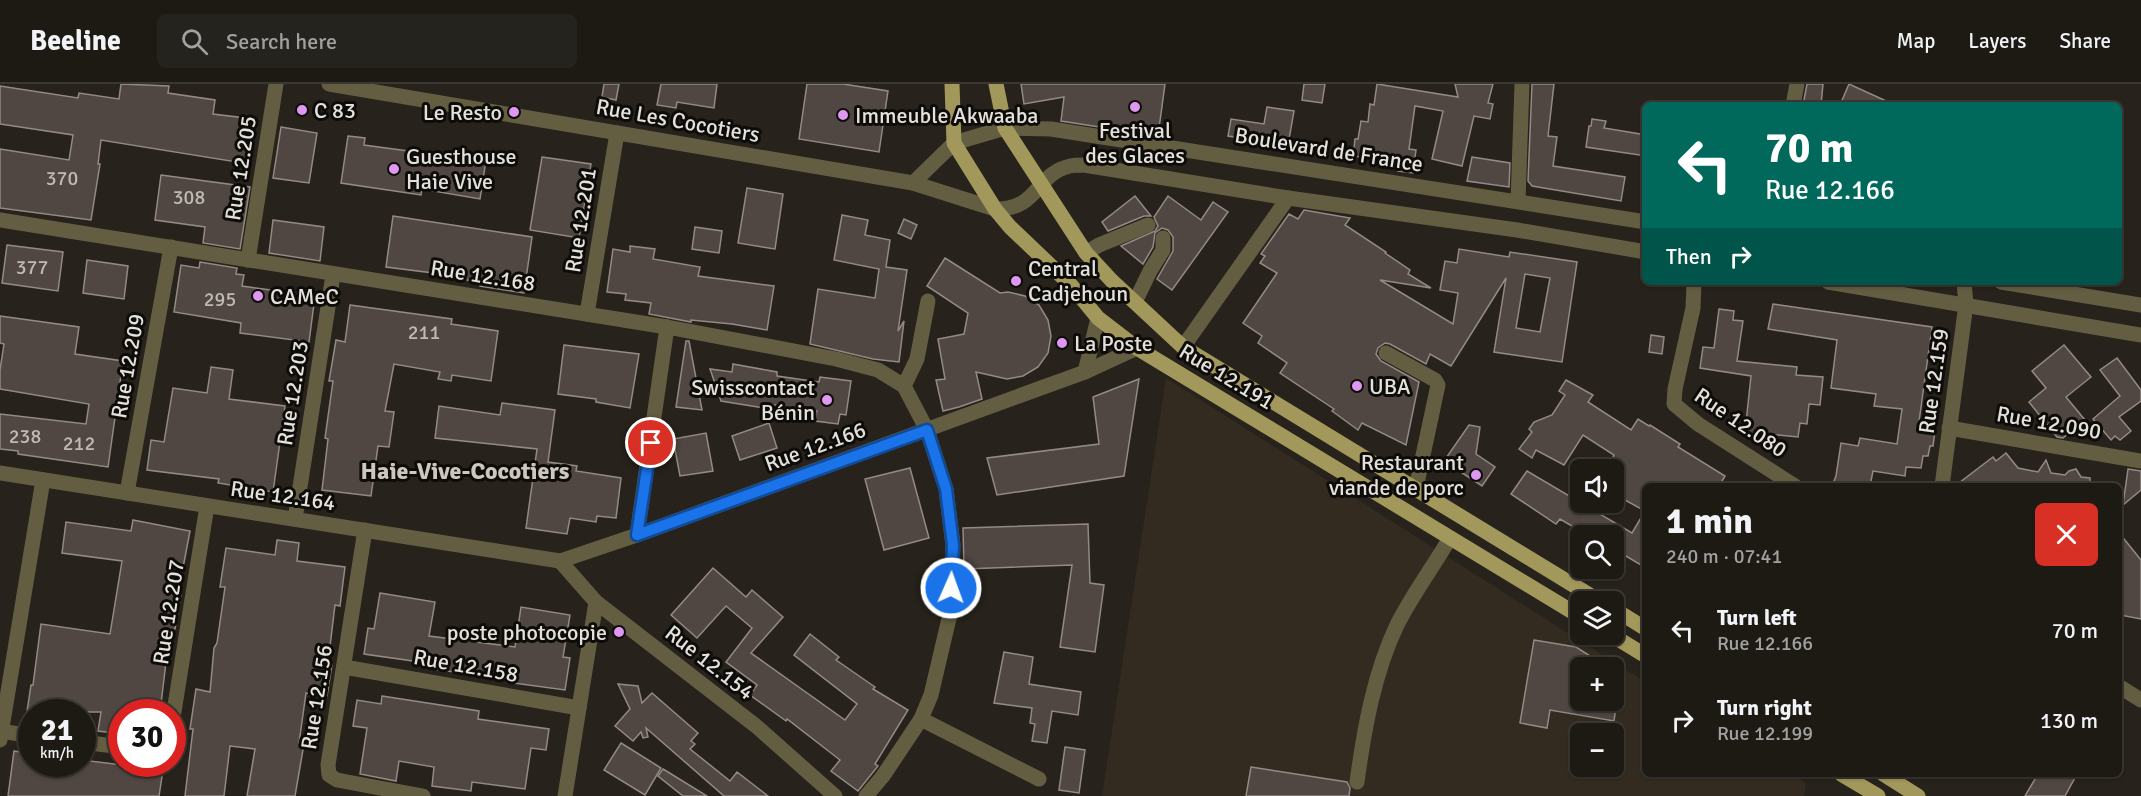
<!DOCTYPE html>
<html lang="en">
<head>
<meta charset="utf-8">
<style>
	:root { --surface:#1d1a14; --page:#25231d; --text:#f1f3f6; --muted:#a0a1a0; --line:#3b3834 }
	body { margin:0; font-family:Signika,sans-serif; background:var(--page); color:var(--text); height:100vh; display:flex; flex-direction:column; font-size:22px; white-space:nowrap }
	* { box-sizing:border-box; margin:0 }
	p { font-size:20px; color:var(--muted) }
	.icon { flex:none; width:33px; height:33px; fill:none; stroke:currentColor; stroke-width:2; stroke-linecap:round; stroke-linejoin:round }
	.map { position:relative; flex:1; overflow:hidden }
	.drawer { position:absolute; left:1642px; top:399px; width:480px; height:294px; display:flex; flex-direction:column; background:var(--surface); border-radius:9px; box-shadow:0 2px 4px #0004,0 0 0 2px var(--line) }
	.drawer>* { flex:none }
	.guide { position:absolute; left:1642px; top:18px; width:480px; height:183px; border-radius:9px; box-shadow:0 2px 4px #0004,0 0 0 2px var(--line); background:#00695c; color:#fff; overflow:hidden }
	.tools { position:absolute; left:1570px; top:375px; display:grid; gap:12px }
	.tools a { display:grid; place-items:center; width:54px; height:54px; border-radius:9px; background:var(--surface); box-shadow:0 2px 4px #0004,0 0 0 2px var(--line); font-size:30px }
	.speed { position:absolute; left:18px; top:615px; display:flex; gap:12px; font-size:30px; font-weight:700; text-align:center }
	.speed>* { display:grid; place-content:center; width:78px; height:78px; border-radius:50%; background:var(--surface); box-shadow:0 2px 4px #0004,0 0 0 2px var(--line); line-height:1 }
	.speed small { font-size:15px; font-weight:400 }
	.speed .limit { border:9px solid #d22; background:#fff; color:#111 }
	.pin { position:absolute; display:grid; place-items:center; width:51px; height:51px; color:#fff; margin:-26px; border:3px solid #fff; border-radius:50%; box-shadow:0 2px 6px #0007 }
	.me { position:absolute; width:66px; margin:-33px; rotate:2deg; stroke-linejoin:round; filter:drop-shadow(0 0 4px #0008) }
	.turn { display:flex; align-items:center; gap:21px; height:126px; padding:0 24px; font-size:27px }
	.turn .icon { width:78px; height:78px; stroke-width:2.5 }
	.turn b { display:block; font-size:42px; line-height:51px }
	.then { display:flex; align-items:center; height:57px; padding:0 24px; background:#0003; gap:12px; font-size:22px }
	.round { display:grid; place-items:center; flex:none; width:63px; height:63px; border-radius:9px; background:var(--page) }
	.summary { display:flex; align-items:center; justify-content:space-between; height:102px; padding:0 24px }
	h1 { font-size:36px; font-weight:800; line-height:45px }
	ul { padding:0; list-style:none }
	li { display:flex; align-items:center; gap:18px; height:90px; padding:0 24px }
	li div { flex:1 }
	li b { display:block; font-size:22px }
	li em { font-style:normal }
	header { display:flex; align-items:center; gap:36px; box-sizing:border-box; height:84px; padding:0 30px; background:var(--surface); border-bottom:2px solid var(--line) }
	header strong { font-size:28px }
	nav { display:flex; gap:33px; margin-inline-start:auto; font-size:21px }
	.search { width:420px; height:54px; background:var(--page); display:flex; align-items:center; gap:15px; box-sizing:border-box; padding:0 21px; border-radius:9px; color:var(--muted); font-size:22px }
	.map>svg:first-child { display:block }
	.built { fill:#332b1f; fill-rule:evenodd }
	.building { fill:#504742; stroke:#948a85; stroke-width:1.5; fill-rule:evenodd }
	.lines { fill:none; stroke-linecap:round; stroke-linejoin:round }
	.minor { stroke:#635e41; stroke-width:15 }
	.major { stroke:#a3985b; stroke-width:15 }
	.route-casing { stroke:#114b97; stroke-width:15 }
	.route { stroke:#1a73e8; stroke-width:10 }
	.poi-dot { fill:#df98f2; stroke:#0e0c09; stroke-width:2 }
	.labels { text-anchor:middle; stroke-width:6; stroke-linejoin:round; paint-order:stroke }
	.number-label { font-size:20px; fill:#bfbab6 }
	.poi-label { font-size:22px; fill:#e4e1dc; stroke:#0e0c09; text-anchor:start }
	.street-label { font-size:22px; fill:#e4e1dc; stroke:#0e0c09 }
	.neighbourhood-label { font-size:24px; font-weight:bold; fill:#cec7be; stroke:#0e0c09 }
</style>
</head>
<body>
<header>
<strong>Beeline</strong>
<div class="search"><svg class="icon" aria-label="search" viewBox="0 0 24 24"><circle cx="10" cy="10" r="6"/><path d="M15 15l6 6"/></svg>Search here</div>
<nav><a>Map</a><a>Layers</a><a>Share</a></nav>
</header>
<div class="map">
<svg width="2141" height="712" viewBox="0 0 2141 712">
	<rect width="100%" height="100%" fill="#27221b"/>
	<path class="built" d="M 1166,294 L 1645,598 L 1646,690 L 1791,690 L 1806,699 L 1804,712 L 1102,712 ZM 1581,584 L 1614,584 L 1614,616 L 1581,616 ZM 1581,650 L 1614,650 L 1614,682 L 1581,682 Z"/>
	<g class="building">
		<path d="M 121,0 L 169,2 L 168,9 L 215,16 L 213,30 L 254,35 L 249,80 L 101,56 L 98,80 L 100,80 L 91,136 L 0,124 L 0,65 L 69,76 L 73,51 L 0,40 L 0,2 L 78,14 L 79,9 L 119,15 Z"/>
		<path d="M 604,0 L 619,0 L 616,16 L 602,13 Z"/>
		<path d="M 661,0 L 717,0 L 714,24 L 677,18 L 676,24 L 657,21 Z"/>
		<path d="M 807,0 L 843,0 L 888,7 L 879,68 L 799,55 Z"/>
		<path d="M 1021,0 L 1165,0 L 1158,52 L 1061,37 L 1064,13 L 1024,20 Z"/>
		<path d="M 1304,0 L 1325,0 L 1322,19 L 1302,16 Z"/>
		<path d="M 1377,0 L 1458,13 L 1455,0 L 1493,0 L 1488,19 L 1493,20 L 1490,35 L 1474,32 L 1462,82 L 1432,75 L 1443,27 L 1415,22 L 1409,65 L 1416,66 L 1413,89 L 1398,87 L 1399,78 L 1353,72 L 1355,55 L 1358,55 L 1361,37 L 1368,38 L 1370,20 L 1374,21 Z"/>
		<path d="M 1532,0 L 1554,0 L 1548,52 L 1557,53 L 1553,82 L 1625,93 L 1621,117 L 1532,102 L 1528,97 Z"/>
		<path d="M 1807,0 L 1823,0 L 1821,21 L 1803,21 Z"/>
		<path d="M 1849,0 L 1895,21 L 1840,21 Z"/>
		<path d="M 1267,23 L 1294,27 L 1288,61 L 1228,52 L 1231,35 L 1264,40 Z"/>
		<path d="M 1592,35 L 1606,37 L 1604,44 L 1646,51 L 1646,72 L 1586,63 L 1589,42 L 1591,42 Z"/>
		<path d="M 281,43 L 317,49 L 309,99 L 273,94 Z"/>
		<path d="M 348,52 L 365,54 L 364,61 L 438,71 L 438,68 L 486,76 L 480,115 L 422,105 L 421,111 L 341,99 Z"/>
		<path d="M 542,73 L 591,80 L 579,154 L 530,146 Z"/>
		<path d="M 1472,73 L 1510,79 L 1509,103 L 1467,97 Z"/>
		<path d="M 161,91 L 250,103 L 240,165 L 203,159 L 205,143 L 155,136 Z"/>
		<path d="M 747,104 L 783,110 L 775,165 L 738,159 Z"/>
		<path d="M 1135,112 L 1151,132 L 1144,132 L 1108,147 L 1102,138 Z"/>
		<path d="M 1168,112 L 1201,136 L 1213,118 L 1228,128 L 1172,206 L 1157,195 L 1173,167 L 1173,153 L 1168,146 L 1162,144 L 1155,149 L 1153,163 L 1143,180 L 1121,162 L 1155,147 L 1158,142 L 1154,133 Z"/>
		<path d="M 1304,126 L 1350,134 L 1345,141 L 1386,168 L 1385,169 L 1410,186 L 1408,190 L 1431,204 L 1380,196 L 1453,240 L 1458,209 L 1440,206 L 1445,177 L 1457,179 L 1459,165 L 1509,173 L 1510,168 L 1577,178 L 1562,278 L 1494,268 L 1506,194 L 1451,282 L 1430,270 L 1426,280 L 1390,260 L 1385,259 L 1378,264 L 1376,270 L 1381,277 L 1419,298 L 1406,361 L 1362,339 L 1358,346 L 1332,327 L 1334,325 L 1280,289 L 1287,279 L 1258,259 L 1262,252 L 1243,239 L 1277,189 L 1260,179 L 1265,172 L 1261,170 L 1289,130 L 1298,135 ZM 1525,190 L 1550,194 L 1540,248 L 1516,244 Z"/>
		<path d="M 842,131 L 868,136 L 865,151 L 890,156 L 886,183 L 907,186 L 898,247 L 904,237 L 899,278 L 873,275 L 810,260 L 818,205 L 875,214 L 879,185 L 834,176 Z"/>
		<path d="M 393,132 L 532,153 L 524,209 L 480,202 L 480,198 L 441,192 L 441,190 L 386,183 Z"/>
		<path d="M 904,135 L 917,141 L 911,155 L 898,149 Z"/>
		<path d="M 273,136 L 324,143 L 320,177 L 269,169 Z"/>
		<path d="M 695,143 L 722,147 L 719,169 L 692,165 Z"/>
		<path d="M 7,161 L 63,168 L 58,207 L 2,199 Z"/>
		<path d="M 630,162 L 655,165 L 653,175 L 700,183 L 698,192 L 774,202 L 767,246 L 732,240 L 691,236 L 691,238 L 649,230 L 651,219 L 625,216 L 626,210 L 607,208 L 613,165 L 630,168 Z"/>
		<path d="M 945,174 L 1000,209 L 1008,208 L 1025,212 L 1039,221 L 1048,236 L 1051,252 L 1048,269 L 1038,283 L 1023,292 L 1007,295 L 976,288 L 982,315 L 959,323 L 943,327 L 936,296 L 945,295 L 938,255 L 964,250 L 968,229 L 927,202 Z"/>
		<path d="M 87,176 L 128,182 L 124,215 L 83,209 Z"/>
		<path d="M 200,178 L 237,184 L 236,190 L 244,191 L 242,202 L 315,212 L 309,258 L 240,249 L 241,239 L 174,228 L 181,181 L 199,184 Z"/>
		<path d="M 1773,220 L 1932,243 L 1918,345 L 1935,347 L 1933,362 L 1930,362 L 1928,372 L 1923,372 L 1921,384 L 1906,383 L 1905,392 L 1873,387 L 1870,402 L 1849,400 L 1848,402 L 1832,402 L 1836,392 L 1841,359 L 1858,362 L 1860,354 L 1897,360 L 1902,325 L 1874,322 L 1876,310 L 1831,304 L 1837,256 L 1768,245 Z"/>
		<path d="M 350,221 L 452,235 L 451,240 L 498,247 L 491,297 L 452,291 L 451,297 L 438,295 L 440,288 L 394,280 L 385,327 L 394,328 L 389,363 L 378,362 L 371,412 L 322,406 L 328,355 L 325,354 L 333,297 L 329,297 L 336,256 L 345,258 Z"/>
		<path d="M 1719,225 L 1734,227 L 1733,236 L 1743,237 L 1737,277 L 1797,283 L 1796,291 L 1823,293 L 1820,321 L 1809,320 L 1807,340 L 1800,339 L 1798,353 L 1745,348 L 1751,292 L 1700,284 L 1703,263 L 1714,264 Z"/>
		<path d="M 0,232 L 79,243 L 75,270 L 123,277 L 108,383 L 18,370 L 18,367 L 0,365 L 0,330 L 86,340 L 89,320 L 0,305 L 0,286 L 4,260 L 0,259 Z"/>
		<path d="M 1651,251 L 1664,253 L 1662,270 L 1649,268 Z"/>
		<path d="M 686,257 L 689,257 L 702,326 L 676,323 Z"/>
		<path d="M 564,261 L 639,270 L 630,324 L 596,318 L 596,315 L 558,310 Z"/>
		<path d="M 2064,261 L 2091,293 L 2066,313 L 2085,336 L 2063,354 L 2057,353 L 2029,318 L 2046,304 L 2032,287 Z"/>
		<path d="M 2117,274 L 2141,306 L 2141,317 L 2119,333 L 2131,347 L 2120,356 L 2115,352 L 2111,356 L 2093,335 L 2120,312 L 2100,286 Z"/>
		<path d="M 733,280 L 777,288 L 777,292 L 819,298 L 820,293 L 851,297 L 846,331 L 840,330 L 838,340 L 815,337 L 817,327 L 768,320 L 770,325 L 721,317 L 710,285 L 732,288 Z"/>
		<path d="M 211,283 L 233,286 L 229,315 L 285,322 L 273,408 L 218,399 L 219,395 L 147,386 L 151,356 L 164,358 L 173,304 L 207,309 Z"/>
		<path d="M 1139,295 L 1124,392 L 997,411 L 987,374 L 1099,360 L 1093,313 Z"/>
		<path d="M 1566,296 L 1593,311 L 1588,318 L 1631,346 L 1638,335 L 1649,342 L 1650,341 L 1680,360 L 1678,363 L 1725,392 L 1719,402 L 1646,402 L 1646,484 L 1614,465 L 1614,452 L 1589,452 L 1560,435 L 1556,440 L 1511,410 L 1527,387 L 1632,449 L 1645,427 L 1614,410 L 1614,394 L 1622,381 L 1612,375 L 1614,371 L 1583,351 L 1564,381 L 1536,366 L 1532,374 L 1519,365 L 1532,348 L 1529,345 L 1534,338 L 1552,331 L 1565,311 L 1559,307 Z"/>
		<path d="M 502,319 L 555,326 L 548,378 L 577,382 L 576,387 L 621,394 L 616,434 L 597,432 L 596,438 L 570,434 L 567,450 L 526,444 L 537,365 L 435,354 L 439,322 L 500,331 Z"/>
		<path d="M 769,339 L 777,364 L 740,376 L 732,352 Z"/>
		<path d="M 1469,341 L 1480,343 L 1476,370 L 1495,383 L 1482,402 L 1444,377 Z"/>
		<path d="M 706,349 L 713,387 L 680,392 L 673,355 Z"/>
		<path d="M 2006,369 L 2018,384 L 2038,388 L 2046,376 L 2051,389 L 2065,391 L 2069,387 L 2076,385 L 2081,393 L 2090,394 L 2090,402 L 1955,402 L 1993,373 L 1996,377 Z"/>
		<path d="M 910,384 L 929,454 L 884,466 L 865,395 Z"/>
		<path d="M 2128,385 L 2141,387 L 2141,406 L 2123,421 Z"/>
		<path d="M 133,436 L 190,447 L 178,510 L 181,510 L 175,545 L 170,545 L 160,628 L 122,628 L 122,650 L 98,647 L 101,628 L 27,628 L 31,601 L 33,601 L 41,540 L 110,550 L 122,477 L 62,469 L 66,438 L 131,447 Z"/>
		<path d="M 1088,440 L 1090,499 L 1104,501 L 1095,568 L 1060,563 L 1072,481 L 964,485 L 963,444 Z"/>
		<path d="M 2120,450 L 2141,476 L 2141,535 L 2120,531 Z"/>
		<path d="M 277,456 L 299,459 L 297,477 L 345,483 L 340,522 L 335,521 L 328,579 L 332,580 L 327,612 L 306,609 L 299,659 L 304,660 L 295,712 L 247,712 L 255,665 L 230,662 L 224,712 L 185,712 L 193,645 L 190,645 L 196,605 L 210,608 L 214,564 L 217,559 L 225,503 L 220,503 L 226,464 L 275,471 Z"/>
		<path d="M 713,484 L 746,513 L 752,506 L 783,533 L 751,569 L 845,636 L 857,620 L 794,571 L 810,550 L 839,573 L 836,576 L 875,603 L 873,605 L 908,626 L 875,680 L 878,682 L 858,707 L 831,687 L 840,676 L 787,635 L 786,637 L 750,611 L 757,601 L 726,578 L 752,544 L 726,522 L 697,554 L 671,531 Z"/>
		<path d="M 380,509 L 435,518 L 429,552 L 515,563 L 521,523 L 570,531 L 563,573 L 570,574 L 565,606 L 507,598 L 507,595 L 433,585 L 434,580 L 364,570 L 368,544 L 374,545 Z"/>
		<path d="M 1534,556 L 1576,563 L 1609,584 L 1581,584 L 1581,616 L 1617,616 L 1614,637 L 1550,626 L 1547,644 L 1520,639 Z"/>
		<path d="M 1004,568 L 1033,573 L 1029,600 L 1081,608 L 1078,631 L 1052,627 L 1047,659 L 1032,657 L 1035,640 L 1030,639 L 1032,624 L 994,619 Z"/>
		<path d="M 618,600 L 638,602 L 642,619 L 652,609 L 698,649 L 691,657 L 695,660 L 690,665 L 730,697 L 737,688 L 768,712 L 724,712 L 646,644 L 648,653 L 643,654 L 641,648 L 633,657 L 615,642 L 630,625 Z"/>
		<path d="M 382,612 L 479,627 L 478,635 L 549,645 L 546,666 L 531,664 L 525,705 L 472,698 L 471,707 L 432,702 L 434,683 L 399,677 L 396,697 L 360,690 L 367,644 L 353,642 L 357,616 L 381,620 Z"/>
		<path d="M 621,659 L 661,684 L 645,711 L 604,686 Z"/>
		<path d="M 1065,663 L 1085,666 L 1079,709 L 1059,706 Z"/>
		<path d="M 14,667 L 32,670 L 32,680 L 82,680 L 82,676 L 163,686 L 159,712 L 8,712 Z"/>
		<path d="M 1251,683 L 1347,698 L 1350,704 L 1349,712 L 1246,712 Z"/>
		<path d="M 663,685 L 707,712 L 683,712 L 658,692 Z"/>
		<path d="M 2038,690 L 2077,690 L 2065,712 L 2025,712 Z"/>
	</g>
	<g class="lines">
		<g class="minor">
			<path d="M 329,0 L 913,99 L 995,125 C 1039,126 1035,90 1070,82 C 1074,81 1080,81 1084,81 L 1288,114 L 1517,146 L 1646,168"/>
			<path d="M 1793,21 L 1797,0"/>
			<path d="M 913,99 L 954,59 L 1005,44 L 1051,45 L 1646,138"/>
			<path d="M 1518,117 L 1522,0"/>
			<path d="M 0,136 L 667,243 L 836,275 L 878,286 L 904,302 L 927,346 L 946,405 L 953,461 L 951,526 L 931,611 L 921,635 L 883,692 L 866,712"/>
			<path d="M 1086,169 L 1099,161 L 1148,141"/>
			<path d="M 248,176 L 276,0"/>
			<path d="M 1694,198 L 1693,224 L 1675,305 L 1674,320 L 1698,340 L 1795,402"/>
			<path d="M 1828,198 L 2141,251"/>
			<path d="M 2001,198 L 2141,221"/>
			<path d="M 1135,218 L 1150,187 L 1163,166 L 1163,154"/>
			<path d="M 587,230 L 617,49"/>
			<path d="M 1183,263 L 1288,114"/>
			<path d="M 1386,269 L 1435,296 L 1438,301 L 1416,404"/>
			<path d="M 1085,288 L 1098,234"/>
			<path d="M 904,302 L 917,275 L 928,217"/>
			<path d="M 1949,344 L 2141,377"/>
			<path d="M 0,389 L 560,477 L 637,451 L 1085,288 L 1137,264"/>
			<path d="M 1942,402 L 1966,220 L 1964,198"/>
			<path d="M 127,409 L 171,163"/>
			<path d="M 295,435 L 333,191"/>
			<path d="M 365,446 L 328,681 L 329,691 L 337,696 L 423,712"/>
			<path d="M 637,451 L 667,243"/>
			<path d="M 560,477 L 596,518 L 756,642 L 835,712"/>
			<path d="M 344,583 L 579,624"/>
			<path d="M 2120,603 L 2141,616"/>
			<path d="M 921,635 L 1039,695"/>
			<path d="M 172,640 L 207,422"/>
			<path d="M 0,647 L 32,652"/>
			<path d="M 0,656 L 43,396"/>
			<path d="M 82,658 L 122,663"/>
			<path d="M 1357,698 C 1364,646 1374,589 1397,541 C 1412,511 1433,483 1450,454"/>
			<path d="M 565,712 L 596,518"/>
		</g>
		<g class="major">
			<path d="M 952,0 L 954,59 L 995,125 L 1010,143 L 1070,200 L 1098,234 L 1137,264 L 1581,533"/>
			<path d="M 996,0 L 1005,44 L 1086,169 L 1112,197 L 1183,263 L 1601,518"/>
			<path d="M 1614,525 L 1646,545"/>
			<path d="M 1610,550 L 1646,572"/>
			<path d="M 1841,690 L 1878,712"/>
			<path d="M 1883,690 L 1918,712"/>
		</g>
	</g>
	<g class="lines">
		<defs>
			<path id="route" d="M 651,359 L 637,451 L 927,346 L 946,405 L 953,461 L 951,504"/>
		</defs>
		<use href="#route" class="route-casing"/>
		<use href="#route" class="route"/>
	</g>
	<g class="poi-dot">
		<circle cx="1135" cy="23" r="6"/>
		<circle cx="302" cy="26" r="6"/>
		<circle cx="514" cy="28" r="6"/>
		<circle cx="843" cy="31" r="6"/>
		<circle cx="394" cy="85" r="6"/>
		<circle cx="1016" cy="197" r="6"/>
		<circle cx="258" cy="212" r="6"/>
		<circle cx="1062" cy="259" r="6"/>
		<circle cx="1357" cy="302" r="6"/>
		<circle cx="827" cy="316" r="6"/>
		<circle cx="1476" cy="391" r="6"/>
		<circle cx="619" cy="548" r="6"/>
	</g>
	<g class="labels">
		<g class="number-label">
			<text x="62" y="101">370</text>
			<text x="189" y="120">308</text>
			<text x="32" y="190">377</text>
			<text x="220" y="222">295</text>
			<text x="424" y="255">211</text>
			<text x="25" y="359">238</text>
			<text x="79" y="366">212</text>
		</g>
		<g class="poi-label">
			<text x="314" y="34">C 83</text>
			<text x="502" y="36" text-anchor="end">Le Resto</text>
			<text x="855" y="39">Immeuble Akwaaba</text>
			<text x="1135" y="54" text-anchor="middle">Festival<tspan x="1135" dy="25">des Glaces</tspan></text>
			<text x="406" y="80">Guesthouse<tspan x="406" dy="25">Haie Vive</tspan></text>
			<text x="1028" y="192">Central<tspan x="1028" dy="25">Cadjehoun</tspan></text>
			<text x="270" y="220">CAMeC</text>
			<text x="1074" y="267">La Poste</text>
			<text x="1369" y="310">UBA</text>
			<text x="815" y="311" text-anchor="end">Swisscontact<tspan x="815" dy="25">Bénin</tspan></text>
			<text x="1464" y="386" text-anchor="end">Restaurant<tspan x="1464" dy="25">viande de porc</tspan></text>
			<text x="607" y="556" text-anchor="end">poste photocopie</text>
		</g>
		<g class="street-label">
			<text transform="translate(678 36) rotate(10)" y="8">Rue Les Cocotiers</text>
			<text transform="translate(1329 65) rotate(9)" y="8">Boulevard de France</text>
			<text transform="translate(240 84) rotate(-81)" y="8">Rue 12.205</text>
			<text transform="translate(580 136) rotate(-81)" y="8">Rue 12.201</text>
			<text transform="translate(483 191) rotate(9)" y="8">Rue 12.168</text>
			<text transform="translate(127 282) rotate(-80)" y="8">Rue 12.209</text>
			<text transform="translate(1227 292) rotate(31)" y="8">Rue 12.191</text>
			<text transform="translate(1933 297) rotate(-82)" y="8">Rue 12.159</text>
			<text transform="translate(292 309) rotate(-81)" y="8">Rue 12.203</text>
			<text transform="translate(1741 338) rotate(34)" y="8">Rue 12.080</text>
			<text transform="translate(2049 338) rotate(10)" y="8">Rue 12.090</text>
			<text transform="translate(815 362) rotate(-20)" y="8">Rue 12.166</text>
			<text transform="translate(283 411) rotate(8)" y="8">Rue 12.164</text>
			<text transform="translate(168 528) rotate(-81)" y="8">Rue 12.207</text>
			<text transform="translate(710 578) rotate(38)" y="8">Rue 12.154</text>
			<text transform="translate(466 581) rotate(10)" y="8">Rue 12.158</text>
			<text transform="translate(316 613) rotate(-81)" y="8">Rue 12.156</text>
		</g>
		<g class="neighbourhood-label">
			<text x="465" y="395">Haie-Vive-Cocotiers</text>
		</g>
	</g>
</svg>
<div class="tools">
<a><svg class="icon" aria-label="sound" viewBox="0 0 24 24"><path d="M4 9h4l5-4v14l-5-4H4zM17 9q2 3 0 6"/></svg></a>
<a><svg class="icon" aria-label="search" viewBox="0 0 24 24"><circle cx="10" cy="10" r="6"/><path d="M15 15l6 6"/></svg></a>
<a><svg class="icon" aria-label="layers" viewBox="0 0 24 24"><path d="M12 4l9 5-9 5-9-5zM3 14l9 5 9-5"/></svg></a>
<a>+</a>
<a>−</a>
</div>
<div class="speed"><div>21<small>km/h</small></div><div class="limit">30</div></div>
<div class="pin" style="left:651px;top:359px;background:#d93025"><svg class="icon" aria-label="arrive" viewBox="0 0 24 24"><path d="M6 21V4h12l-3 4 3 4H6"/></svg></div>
<svg class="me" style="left:951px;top:504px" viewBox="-20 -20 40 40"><circle r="17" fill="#1a73e8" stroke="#fff" stroke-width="3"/><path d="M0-11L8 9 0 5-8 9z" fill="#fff"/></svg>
<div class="guide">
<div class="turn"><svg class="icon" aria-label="left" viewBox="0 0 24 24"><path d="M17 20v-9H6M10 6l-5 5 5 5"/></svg><div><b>70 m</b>Rue 12.166</div></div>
<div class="then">Then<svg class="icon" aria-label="right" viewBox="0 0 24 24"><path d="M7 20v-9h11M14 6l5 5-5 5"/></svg></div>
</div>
<section class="drawer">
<div class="summary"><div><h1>1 min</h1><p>240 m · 07:41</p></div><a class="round" style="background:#d93025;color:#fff"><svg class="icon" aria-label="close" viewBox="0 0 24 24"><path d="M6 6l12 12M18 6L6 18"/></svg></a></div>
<ul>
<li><svg class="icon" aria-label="left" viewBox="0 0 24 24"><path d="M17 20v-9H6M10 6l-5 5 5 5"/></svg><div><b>Turn left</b><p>Rue 12.166</p></div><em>70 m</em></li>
<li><svg class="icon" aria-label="right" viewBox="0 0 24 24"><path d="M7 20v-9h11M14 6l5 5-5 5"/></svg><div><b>Turn right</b><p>Rue 12.199</p></div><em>130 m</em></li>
</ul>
</section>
</div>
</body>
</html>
